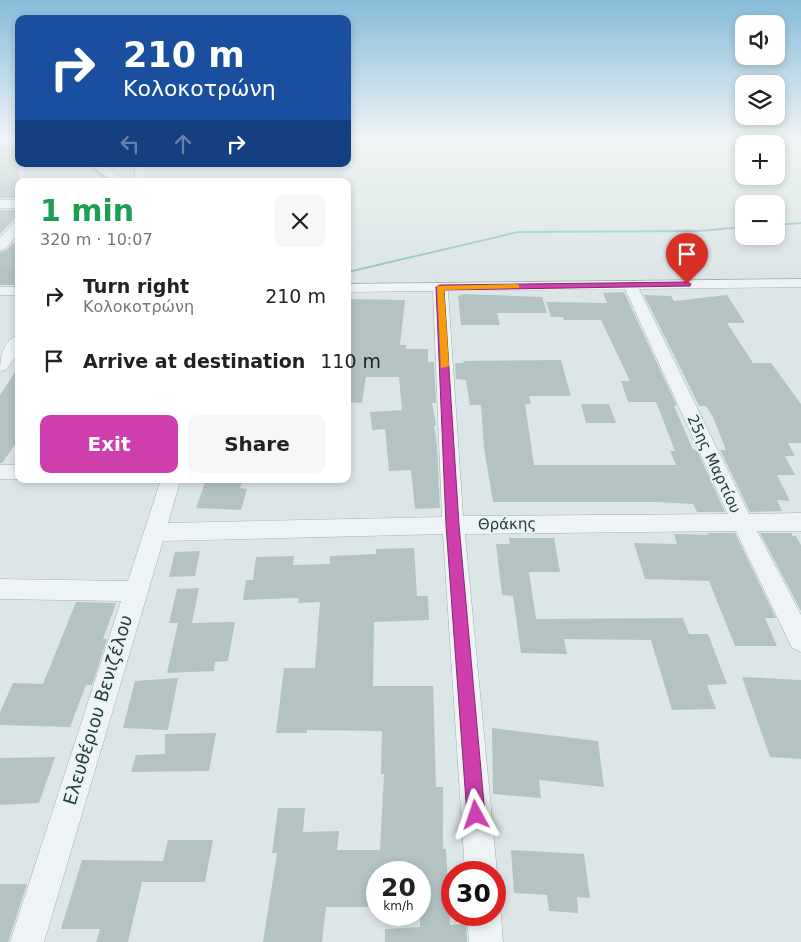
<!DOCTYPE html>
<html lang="en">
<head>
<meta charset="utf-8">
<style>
	:root { --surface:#fff; --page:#f6f6f6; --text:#222; --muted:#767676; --accent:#ce3ead }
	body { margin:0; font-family:"DejaVu Sans",sans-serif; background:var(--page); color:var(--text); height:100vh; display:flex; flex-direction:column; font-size:19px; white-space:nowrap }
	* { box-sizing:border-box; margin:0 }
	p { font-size:16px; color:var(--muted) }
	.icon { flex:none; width:28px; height:28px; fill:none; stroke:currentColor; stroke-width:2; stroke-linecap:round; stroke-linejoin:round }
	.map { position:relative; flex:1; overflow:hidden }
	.sheet { position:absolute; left:15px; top:178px; width:336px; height:305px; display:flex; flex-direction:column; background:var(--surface); border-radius:10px; box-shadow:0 2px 8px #0003 }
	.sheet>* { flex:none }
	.top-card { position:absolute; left:15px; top:15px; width:336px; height:152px; border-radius:10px; box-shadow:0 2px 8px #0003; background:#1a4fa0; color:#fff; overflow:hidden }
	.fabs { position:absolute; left:735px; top:15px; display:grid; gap:10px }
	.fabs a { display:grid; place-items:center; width:50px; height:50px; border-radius:10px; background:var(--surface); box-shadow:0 2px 8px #0003; font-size:25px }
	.speed { position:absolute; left:366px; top:861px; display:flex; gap:10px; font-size:25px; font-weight:700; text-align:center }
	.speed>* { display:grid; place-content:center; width:65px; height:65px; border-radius:50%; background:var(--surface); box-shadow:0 2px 8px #0003; line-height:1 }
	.speed small { font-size:12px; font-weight:400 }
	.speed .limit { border:8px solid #d22; background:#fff; color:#111 }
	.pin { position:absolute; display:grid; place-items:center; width:42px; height:42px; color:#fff; margin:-51px -21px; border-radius:50% 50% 50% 0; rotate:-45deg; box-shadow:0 0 5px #0007 }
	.pin .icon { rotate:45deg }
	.me { position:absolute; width:55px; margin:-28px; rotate:355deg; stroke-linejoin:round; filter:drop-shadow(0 0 4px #0008) }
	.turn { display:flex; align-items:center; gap:18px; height:105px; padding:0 25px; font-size:22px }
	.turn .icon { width:65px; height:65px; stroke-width:2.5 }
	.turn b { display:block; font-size:35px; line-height:42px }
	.lanes { display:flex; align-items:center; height:48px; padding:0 25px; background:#0003; justify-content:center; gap:25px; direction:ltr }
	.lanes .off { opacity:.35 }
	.round { display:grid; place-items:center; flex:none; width:52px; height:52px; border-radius:10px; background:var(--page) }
	.head { display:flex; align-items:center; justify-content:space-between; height:85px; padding:0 25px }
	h1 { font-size:30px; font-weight:800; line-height:38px; color:#1e9e55 }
	.action { display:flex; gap:10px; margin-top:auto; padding:10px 25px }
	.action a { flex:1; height:58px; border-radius:10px; background:var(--accent); color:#fff; font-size:20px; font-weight:800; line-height:58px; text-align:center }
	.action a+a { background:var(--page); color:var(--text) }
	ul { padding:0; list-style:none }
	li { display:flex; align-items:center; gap:15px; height:65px; padding:0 25px }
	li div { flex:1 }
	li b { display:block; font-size:19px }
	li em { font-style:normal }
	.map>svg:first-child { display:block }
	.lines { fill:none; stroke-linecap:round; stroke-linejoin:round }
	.stream { fill:#96c7c2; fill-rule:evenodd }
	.building { fill:#b3c3c3 }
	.minor-casing { stroke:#a2b0b0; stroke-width:1 }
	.minor { fill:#eef4f5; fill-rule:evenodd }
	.route { fill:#ce3ead; stroke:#862870 }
	.slow { fill:#f59e0b }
	.labels { text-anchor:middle; stroke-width:4; stroke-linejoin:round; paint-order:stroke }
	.street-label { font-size:15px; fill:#263c3c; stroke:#ebf4f4 }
	.near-street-label { font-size:18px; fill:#263c3c; stroke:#ebf4f4 }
</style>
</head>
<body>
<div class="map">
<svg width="801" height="942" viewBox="0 0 801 942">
	<rect width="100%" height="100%" fill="#dce6e6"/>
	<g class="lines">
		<g class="stream">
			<path d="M 85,164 L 89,164 L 111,181 L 107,181 Z"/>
			<path d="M 801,222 L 801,224 L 776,226 L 776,224 Z"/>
			<path d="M 744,226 L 744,228 L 700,232 L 518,233 L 348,273 L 348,271 L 518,231 L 700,230 Z"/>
		</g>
	</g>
	<g class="building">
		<rect x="0" y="141" width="19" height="57"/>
		<path d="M 0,210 L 19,210 L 19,214 L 0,234 Z"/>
		<path d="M 13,243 L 19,243 L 19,283 L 17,285 L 0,285 L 0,252 L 6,250 Z"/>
		<path d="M 624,292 L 677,406 L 674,406 L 693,450 L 697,450 L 725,512 L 697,512 L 693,504 L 656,502 L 493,502 L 484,448 L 481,405 L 470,405 L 466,380 L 456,379 L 455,363 L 464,363 L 463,361 L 561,360 L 571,396 L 529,396 L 531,404 L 525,404 L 534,465 L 676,465 L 670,451 L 675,451 L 656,402 L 628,402 L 621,381 L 630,381 L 601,320 L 564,320 L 563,317 L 551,317 L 546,302 L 607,303 L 603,293 Z"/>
		<path d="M 464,294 L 542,297 L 547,313 L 497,313 L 500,325 L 461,325 L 458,296 Z"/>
		<path d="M 644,295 L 671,296 L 674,301 L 727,295 L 745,323 L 727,323 L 753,363 L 771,363 L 801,404 L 801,443 L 788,443 L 795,456 L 785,456 L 795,475 L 777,475 L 790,501 L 777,500 L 782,511 L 750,512 L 720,450 L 726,450 L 713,417 L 706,406 L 699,406 Z"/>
		<path d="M 348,299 L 405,300 L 400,345 L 406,345 L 406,349 L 428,349 L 428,362 L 434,362 L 436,403 L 432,403 L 436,425 L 434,426 L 437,445 L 440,508 L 415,509 L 411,470 L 389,471 L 385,429 L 372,430 L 370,412 L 402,410 L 399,377 L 366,377 L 362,403 L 348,402 Z"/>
		<path d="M 19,366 L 19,439 L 2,463 L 0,463 L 0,395 Z"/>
		<path d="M 581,404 L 609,404 L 616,423 L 586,423 Z"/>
		<path d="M 206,479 L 243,479 L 240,488 L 247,489 L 241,510 L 196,508 Z"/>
		<path d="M 707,533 L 735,533 L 776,618 L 765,618 L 777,646 L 735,646 L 709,581 L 645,579 L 634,543 L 677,544 L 674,534 L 708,535 Z"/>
		<path d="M 760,533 L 791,533 L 793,536 L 796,536 L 801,545 L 801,611 Z"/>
		<path d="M 509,538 L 554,538 L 560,572 L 529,572 L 536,619 L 683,618 L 689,634 L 708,634 L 727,684 L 707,685 L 716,709 L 672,710 L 651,640 L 564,639 L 567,654 L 521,653 L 513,596 L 502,595 L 496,544 L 510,544 Z"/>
		<path d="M 414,548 L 417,596 L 428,596 L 429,620 L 374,622 L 373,686 L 433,686 L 436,787 L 443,787 L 443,849 L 446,849 L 450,925 L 466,924 L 467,942 L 385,942 L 385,929 L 420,927 L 420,872 L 378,872 L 378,907 L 326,907 L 322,942 L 263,942 L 277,853 L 272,853 L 278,808 L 305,808 L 303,832 L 339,831 L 337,850 L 380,850 L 384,774 L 381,774 L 382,731 L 307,730 L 307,733 L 276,733 L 284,668 L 315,668 L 320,602 L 298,603 L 299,598 L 243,600 L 246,580 L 253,580 L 256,557 L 294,556 L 293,565 L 330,564 L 330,556 L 376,554 L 376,549 Z"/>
		<path d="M 200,551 L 195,576 L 169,577 L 175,552 Z"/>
		<path d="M 199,588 L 192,623 L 235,622 L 228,661 L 215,662 L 214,671 L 167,673 L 178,623 L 169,623 L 177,589 Z"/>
		<path d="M 76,602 L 116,603 L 103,639 L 107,639 L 92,685 L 86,685 L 70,727 L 0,725 L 0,712 L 13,683 L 43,684 Z"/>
		<path d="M 742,677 L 801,680 L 801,759 L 770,757 Z"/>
		<path d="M 178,678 L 168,730 L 123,728 L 135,681 Z"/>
		<path d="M 492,728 L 598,741 L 604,787 L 539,780 L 541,798 L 493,794 Z"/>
		<path d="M 216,733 L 209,771 L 131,772 L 136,755 L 165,754 L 165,734 Z"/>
		<path d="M 55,757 L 39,803 L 0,805 L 0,758 Z"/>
		<path d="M 168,840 L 213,840 L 205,882 L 142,882 L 128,942 L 96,942 L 100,929 L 61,929 L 82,860 L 163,861 Z"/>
		<path d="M 511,850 L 584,854 L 590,898 L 577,897 L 578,913 L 549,911 L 547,895 L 514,893 Z"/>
		<path d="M 0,884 L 27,884 L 8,942 L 0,942 Z"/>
	</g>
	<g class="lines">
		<defs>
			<g id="minor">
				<path d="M 89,164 L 101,164 L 126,181 L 113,181 Z"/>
				<path d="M 135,164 L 145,164 L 146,181 L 135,181 Z"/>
				<rect x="0" y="200" width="19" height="8"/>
				<path d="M 19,221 L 19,233 L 5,249 L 0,250 L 0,238 L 15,222 Z"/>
				<path d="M 801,279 L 801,287 L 639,289 L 749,514 L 801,513 L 801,531 L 757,531 L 801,615 L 801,652 L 792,648 L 736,531 L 465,534 L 497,872 L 495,877 L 495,872 L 465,872 L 443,534 L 163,541 L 44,942 L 10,942 L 121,601 L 0,599 L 0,579 L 128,581 L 161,479 L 181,479 L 168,523 L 442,517 L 433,291 L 348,292 L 348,284 ZM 625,289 L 728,514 L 463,516 L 448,291 Z"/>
				<rect x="0" y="287" width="19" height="8"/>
				<path d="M 19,335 L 19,352 L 6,370 L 0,371 C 0,358 3,339 19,335 Z"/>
				<path d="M 0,465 L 19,465 L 19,479 L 21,479 L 0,479 Z"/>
				<path d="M 495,903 L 501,915 L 503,942 L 469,942 L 467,915 L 495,915 Z"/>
			</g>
		</defs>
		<use href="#minor" class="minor-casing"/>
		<use href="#minor" class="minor"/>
	</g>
	<linearGradient id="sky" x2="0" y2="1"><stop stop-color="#87bcd9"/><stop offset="0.51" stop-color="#eff4f4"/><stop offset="1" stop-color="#eff4f4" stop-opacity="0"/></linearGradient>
	<rect width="801" height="272" fill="url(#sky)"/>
	<path class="route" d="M 687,282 L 691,284 L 690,286 L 444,290 L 459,525 L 485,815 L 482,821 L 476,823 L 470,821 L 467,815 L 446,525 L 436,287 L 440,285 Z"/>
	<path class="slow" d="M 516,284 L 519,285 L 519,288 L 444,290 L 449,366 L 441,368 L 437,286 Z"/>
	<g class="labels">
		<g class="street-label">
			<text transform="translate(714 464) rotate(65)" y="5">25ης Μαρτίου</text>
			<text transform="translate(507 524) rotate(-1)" y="5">Θράκης</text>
		</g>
		<g class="near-street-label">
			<text transform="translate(98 710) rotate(-73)" y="6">Ελευθέριου Βενιζέλου</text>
		</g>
	</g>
</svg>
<div class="fabs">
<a><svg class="icon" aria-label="sound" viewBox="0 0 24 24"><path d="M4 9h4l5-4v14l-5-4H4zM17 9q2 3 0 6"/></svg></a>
<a><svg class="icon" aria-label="layers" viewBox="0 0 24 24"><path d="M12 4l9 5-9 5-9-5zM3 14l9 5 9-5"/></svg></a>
<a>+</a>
<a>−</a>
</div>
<div class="speed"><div>20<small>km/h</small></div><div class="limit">30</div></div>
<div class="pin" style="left:687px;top:284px;background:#d93025"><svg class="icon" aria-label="arrive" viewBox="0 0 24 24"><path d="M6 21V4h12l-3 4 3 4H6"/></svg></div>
<svg class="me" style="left:476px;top:815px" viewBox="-20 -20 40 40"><path d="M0-17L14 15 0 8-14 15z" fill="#ce3ead" stroke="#fff" stroke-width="4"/></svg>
<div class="top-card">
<div class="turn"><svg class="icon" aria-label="right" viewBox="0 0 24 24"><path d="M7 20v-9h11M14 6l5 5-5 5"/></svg><div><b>210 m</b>Κολοκοτρώνη</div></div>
<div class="lanes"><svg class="icon off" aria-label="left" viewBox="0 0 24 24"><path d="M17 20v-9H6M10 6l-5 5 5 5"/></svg><svg class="icon off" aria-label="ahead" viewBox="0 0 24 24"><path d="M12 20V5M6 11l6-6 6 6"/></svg><svg class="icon" aria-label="right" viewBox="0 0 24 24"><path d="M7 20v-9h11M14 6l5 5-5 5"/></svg></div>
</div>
<section class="sheet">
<div class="head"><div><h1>1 min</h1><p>320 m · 10:07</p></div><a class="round"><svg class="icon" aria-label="close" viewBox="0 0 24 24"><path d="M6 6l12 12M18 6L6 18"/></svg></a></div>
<ul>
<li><svg class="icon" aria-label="right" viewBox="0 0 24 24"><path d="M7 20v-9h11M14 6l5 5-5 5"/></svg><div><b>Turn right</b><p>Κολοκοτρώνη</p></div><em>210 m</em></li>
<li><svg class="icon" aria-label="arrive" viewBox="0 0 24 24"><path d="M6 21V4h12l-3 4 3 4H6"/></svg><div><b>Arrive at destination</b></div><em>110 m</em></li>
</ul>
<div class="action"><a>Exit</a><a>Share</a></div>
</section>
</div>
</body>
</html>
